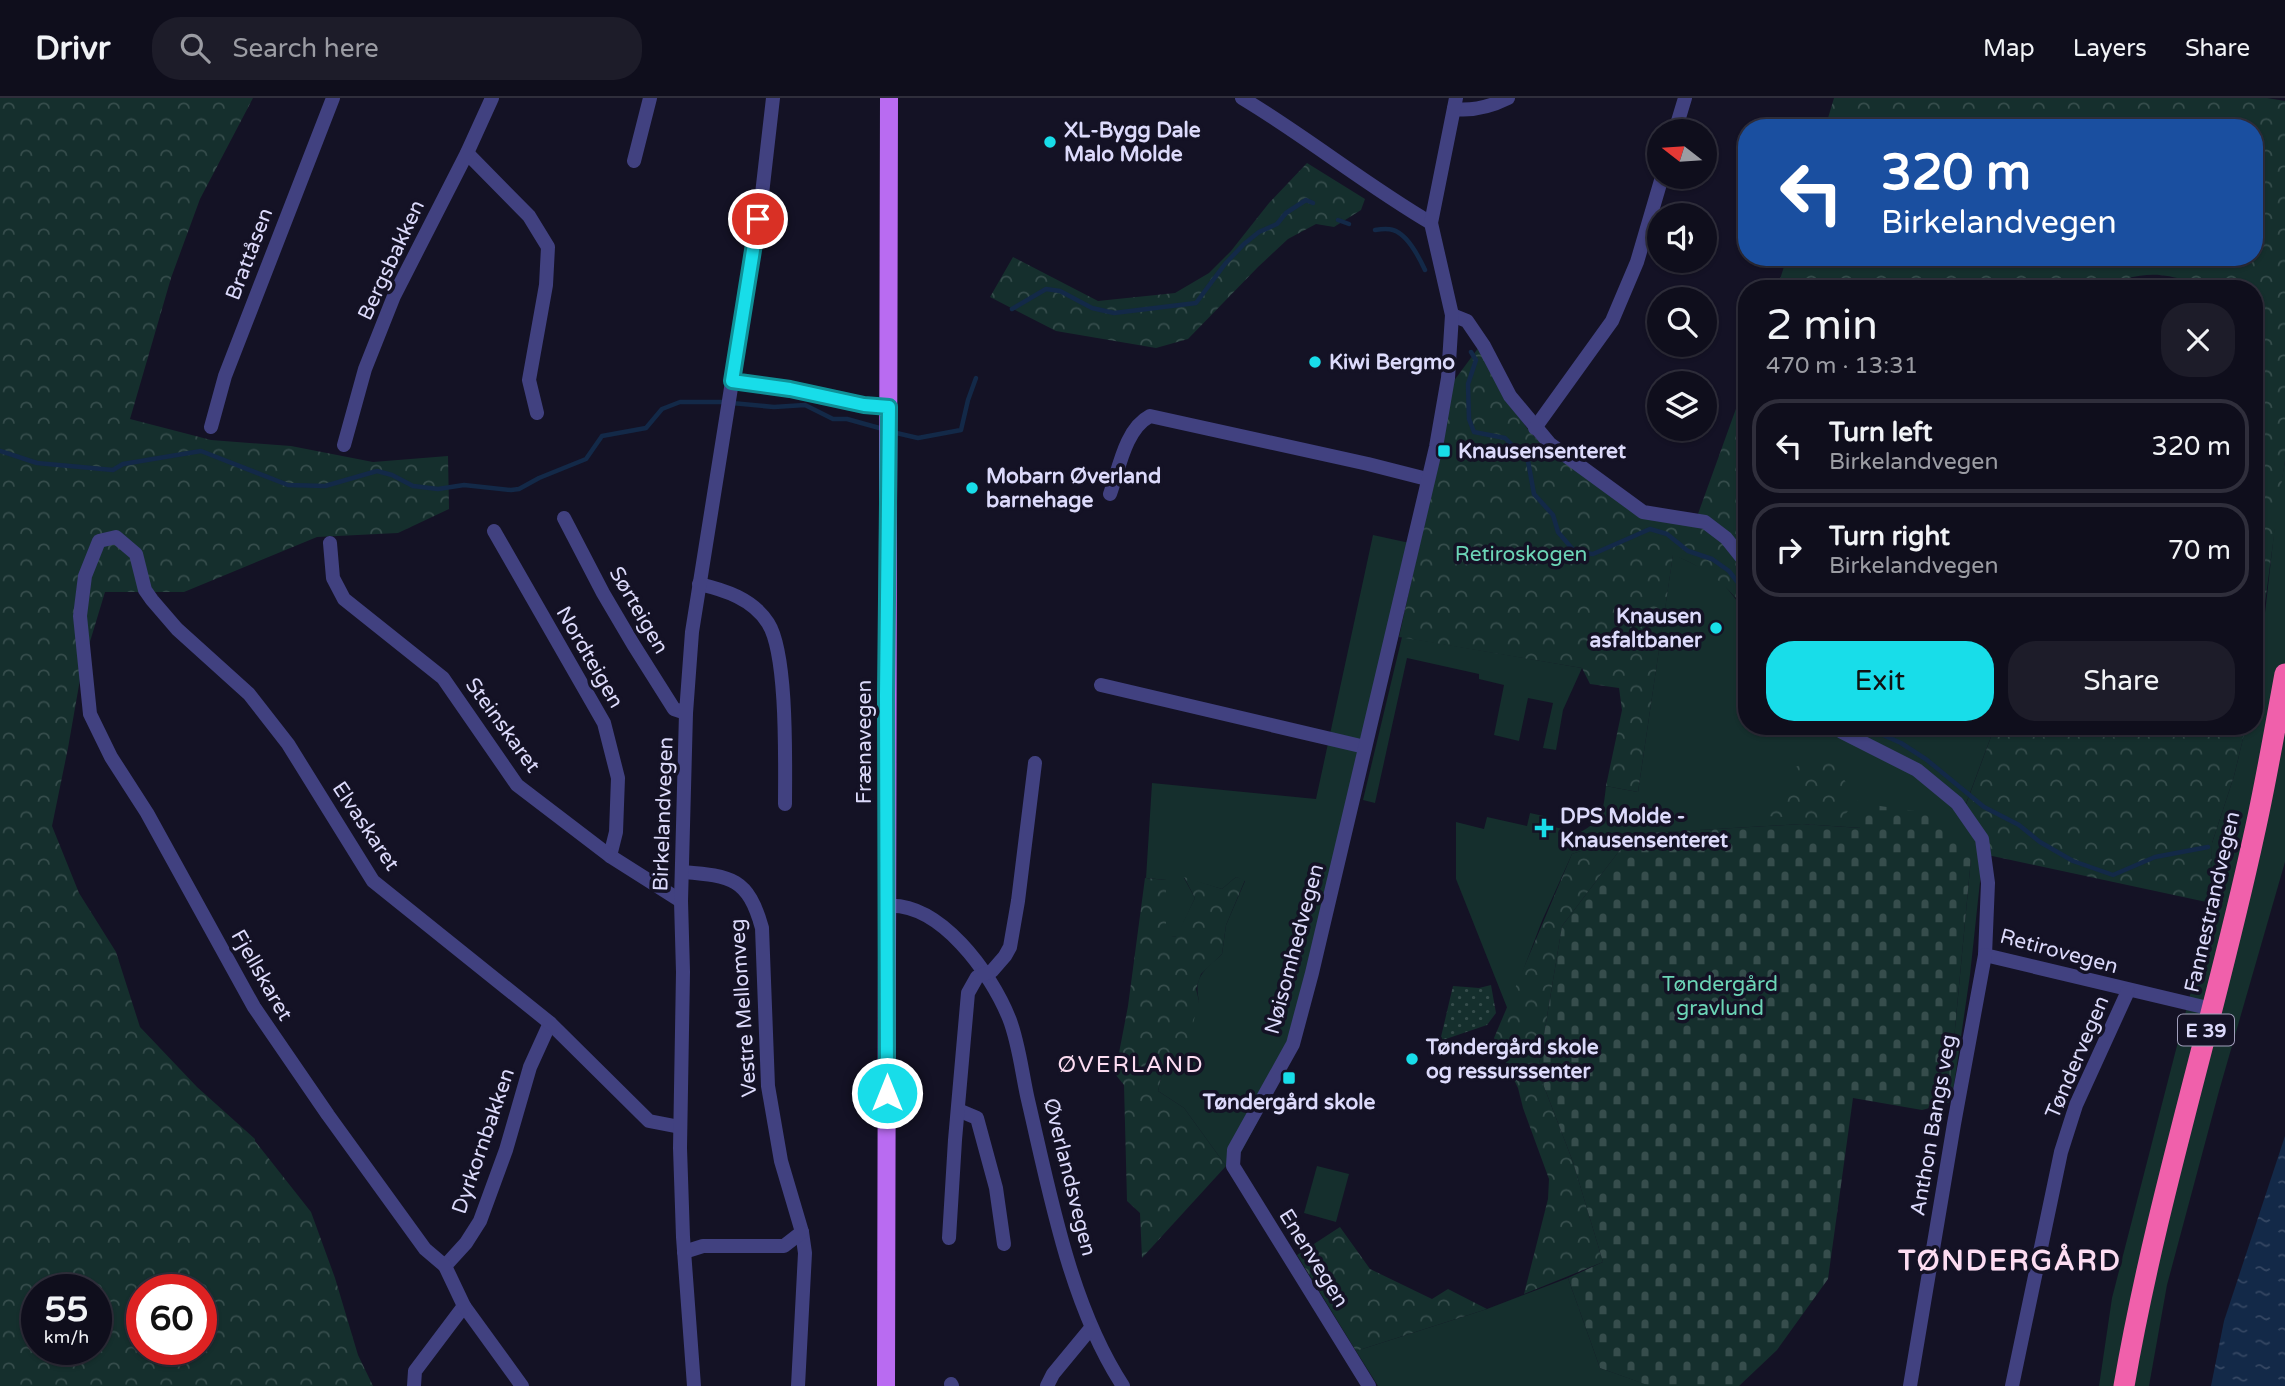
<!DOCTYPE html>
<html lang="en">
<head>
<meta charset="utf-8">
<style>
	:root { --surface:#0f0e1c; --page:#1d1c29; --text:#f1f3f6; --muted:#9b9ca3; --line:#2f2e3b; --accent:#18dde9 }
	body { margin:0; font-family:"Varela Round",sans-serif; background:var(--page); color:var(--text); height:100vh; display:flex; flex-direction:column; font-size:26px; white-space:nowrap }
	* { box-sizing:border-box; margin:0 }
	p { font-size:23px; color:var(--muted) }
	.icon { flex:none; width:38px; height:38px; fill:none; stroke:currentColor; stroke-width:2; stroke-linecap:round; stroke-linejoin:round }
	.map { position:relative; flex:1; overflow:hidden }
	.side { position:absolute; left:1738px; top:182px; width:525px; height:455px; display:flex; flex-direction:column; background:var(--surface); border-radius:28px; box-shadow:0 2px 5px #0004,0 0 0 2px var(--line) }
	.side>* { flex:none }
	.guide { position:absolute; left:1738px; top:21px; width:525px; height:147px; border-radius:28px; box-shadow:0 2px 5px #0004,0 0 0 2px var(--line); background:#1a4fa0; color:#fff; overflow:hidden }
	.needle { width:46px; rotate:287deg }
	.fabs { position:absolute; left:1647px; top:21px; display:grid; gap:14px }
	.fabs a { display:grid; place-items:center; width:70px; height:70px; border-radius:50%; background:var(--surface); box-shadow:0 2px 5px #0004,0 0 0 2px var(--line); font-size:35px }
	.speed { position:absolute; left:21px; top:1176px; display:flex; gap:14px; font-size:35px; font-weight:700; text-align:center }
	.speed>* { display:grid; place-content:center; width:91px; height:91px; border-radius:50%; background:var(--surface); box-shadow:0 2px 5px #0004,0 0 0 2px var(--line); line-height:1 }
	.speed small { font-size:18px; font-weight:400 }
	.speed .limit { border:10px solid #d22; background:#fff; color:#111 }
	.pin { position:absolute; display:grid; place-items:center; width:60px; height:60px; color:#fff; margin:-30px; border:4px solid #fff; border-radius:50%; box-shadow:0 2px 7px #0007 }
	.me { position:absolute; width:77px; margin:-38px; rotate:0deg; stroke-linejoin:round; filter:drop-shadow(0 0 5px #0008) }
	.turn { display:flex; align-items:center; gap:24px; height:147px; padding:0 28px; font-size:32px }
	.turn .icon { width:91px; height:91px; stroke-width:2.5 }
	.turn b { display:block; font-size:49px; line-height:60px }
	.round { display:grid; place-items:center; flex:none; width:74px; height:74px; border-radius:28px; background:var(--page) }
	.overview { display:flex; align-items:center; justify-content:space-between; height:119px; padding:0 28px }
	h1 { font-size:42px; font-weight:600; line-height:52px }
	.primary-button { display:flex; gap:14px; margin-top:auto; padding:14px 28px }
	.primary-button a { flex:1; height:80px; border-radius:28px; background:var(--accent); color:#111; font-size:28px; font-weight:600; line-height:80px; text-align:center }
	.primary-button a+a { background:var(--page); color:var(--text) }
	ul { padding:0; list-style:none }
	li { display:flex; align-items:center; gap:21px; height:94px; margin:0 14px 10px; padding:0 14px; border:4px solid var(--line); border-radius:28px }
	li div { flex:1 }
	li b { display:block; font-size:26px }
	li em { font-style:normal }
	header { display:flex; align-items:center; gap:42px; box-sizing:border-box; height:98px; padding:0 35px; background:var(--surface); border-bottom:2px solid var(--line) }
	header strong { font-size:33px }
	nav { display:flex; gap:38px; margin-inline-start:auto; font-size:24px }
	.search { width:490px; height:63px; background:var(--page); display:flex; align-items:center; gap:18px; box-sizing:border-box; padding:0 24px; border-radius:28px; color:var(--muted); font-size:26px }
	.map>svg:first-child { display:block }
	.grass { fill:#152f2d }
	.forest { fill:url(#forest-crowns); fill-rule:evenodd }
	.cemetery { fill:url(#cemetery-stones) }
	.park { fill:url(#park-dots) }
	.water { fill:url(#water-ripples) }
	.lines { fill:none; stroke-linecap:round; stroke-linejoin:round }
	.stream { stroke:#132948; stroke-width:4.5 }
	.street { stroke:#414180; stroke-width:14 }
	.primary { stroke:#b96bf1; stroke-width:18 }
	.highway { stroke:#f060ab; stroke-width:21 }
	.route-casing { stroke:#109097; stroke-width:18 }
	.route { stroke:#18dde9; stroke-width:12 }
	.poi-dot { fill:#18dde9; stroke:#141225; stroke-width:2.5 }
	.labels { text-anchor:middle; stroke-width:7; stroke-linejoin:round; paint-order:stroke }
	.shield { fill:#141225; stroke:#a09ebb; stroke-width:2 }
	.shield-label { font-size:19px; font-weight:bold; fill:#dcdafb }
	.poi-label { font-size:21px; font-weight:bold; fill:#dcdafb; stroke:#141225; text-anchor:start }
	.street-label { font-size:21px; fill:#dcdafb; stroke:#141225 }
	.park-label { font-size:21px; fill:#6cd5b7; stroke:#141225 }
	.neighbourhood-label { font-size:23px; letter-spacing:2px; fill:#fcdcf1; stroke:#141225 }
	.district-label { font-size:28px; font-weight:bold; letter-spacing:2px; fill:#fcdcf1; stroke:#141225 }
</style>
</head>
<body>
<header>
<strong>Drivr</strong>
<div class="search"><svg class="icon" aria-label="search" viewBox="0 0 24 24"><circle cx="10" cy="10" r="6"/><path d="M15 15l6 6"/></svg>Search here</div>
<nav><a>Map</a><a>Layers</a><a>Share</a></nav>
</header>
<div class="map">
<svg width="2285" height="1288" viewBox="0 0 2285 1288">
	<defs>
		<pattern id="forest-crowns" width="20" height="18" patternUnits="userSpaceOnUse" patternTransform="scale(1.75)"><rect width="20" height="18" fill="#152f2d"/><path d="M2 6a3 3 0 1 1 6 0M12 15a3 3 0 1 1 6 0" fill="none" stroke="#364d4c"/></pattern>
		<pattern id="cemetery-stones" width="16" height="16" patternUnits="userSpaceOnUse" patternTransform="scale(1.75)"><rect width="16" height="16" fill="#152f2d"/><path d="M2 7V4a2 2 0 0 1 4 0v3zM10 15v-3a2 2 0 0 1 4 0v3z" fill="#364d4c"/></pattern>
		<pattern id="park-dots" width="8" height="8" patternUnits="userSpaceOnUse" patternTransform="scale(1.75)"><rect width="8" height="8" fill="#152f2d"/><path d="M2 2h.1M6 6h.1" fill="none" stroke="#364d4c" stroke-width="1.8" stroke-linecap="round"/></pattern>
		<pattern id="water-ripples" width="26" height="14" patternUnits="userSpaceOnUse" patternTransform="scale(1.75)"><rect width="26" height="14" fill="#132948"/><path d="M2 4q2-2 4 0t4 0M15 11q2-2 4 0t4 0" fill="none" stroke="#354763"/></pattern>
	</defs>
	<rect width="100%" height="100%" fill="#141225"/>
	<g class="grass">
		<path d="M 2285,363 L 2285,764 L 2219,993 L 2167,1187 L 2149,1288 L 2099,1288 L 2112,1200 L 2206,835 L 2211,805 L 2212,745 L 2234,678 L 2246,628 L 2254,628 L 2254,580 L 2264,524 L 2277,408 Z"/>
		<path d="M 1373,437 L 1419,447 L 1398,539 L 1298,948 L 1238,1060 L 1226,1068 L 1184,1010 L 1158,993 L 1165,962 L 1199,903 C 1193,878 1205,872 1222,856 L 1226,827 L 1245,783 L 1236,779 L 1222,791 L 1184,780 L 1195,800 L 1177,839 L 1166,838 L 1166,782 L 1146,780 L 1152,685 L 1316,701 Z"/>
		<path d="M 1673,456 L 1712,475 L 1722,484 L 1746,514 L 1746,628 L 1815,628 L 1819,634 L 1825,628 L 1851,628 L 1860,634 L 1865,628 L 1995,628 L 1961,719 L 1983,756 L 1970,877 L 1952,1001 L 1948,1005 L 1971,760 L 1861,730 L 1802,726 L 1632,736 L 1572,756 L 1542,823 L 1508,912 L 1456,781 L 1456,724 L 1484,731 L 1487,719 L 1527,728 L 1530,715 L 1548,719 L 1546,727 L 1579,735 C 1603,722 1603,714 1606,688 L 1638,694 Z"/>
		<path d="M 1402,539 L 1582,570 L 1563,612 L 1556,652 L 1543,650 L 1553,605 L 1528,600 L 1519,643 L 1494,637 L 1504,587 L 1479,581 L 1479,576 L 1407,560 L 1375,705 L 1363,702 Z"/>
		<path d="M 1317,1068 L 1349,1076 L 1336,1124 L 1304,1115 Z"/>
		<path d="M 1568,1180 L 1600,1270 L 1651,1288 L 1378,1288 L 1356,1253 L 1487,1211 Z"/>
	</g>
	<g class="forest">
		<path d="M 0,0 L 253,0 L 200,101 L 171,180 L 130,321 L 211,342 L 291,348 L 373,364 L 448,358 L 449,411 L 398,435 L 317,439 L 184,494 L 105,494 L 82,570 L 68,650 L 52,728 L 79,795 L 116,854 L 140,929 L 197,989 L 255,1041 L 255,1043 L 311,1114 L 335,1180 L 358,1257 L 373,1288 L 0,1288 ZM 37,1192 L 96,1192 L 96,1251 L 37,1251 ZM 142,1192 L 201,1192 L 201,1251 L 142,1251 Z"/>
		<path d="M 1834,0 L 2267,0 L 2285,3 L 2285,363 C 2273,435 2266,508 2254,580 L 2254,191 C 2243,191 2232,192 2221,191 C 2183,185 2166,169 2125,181 L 2120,191 L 1777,191 L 1787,159 L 2254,159 L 2254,30 L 1825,30 Z"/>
		<path d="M 1307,65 L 1365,101 L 1361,112 L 1334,129 L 1316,126 L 1288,141 L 1258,169 L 1188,241 L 1156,250 L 1056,233 L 990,199 L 1013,159 L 1098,203 L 1175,195 L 1209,175 L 1231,153 L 1269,105 Z"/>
		<path d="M 1479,249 L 1504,300 L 1531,335 L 1546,350 L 1642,419 L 1694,427 L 1746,283 L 1746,514 C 1728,486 1704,469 1673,457 L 1638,694 L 1606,688 L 1622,612 L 1619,590 L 1590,586 L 1582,570 L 1399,539 L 1441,349 L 1453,284 Z"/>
		<path d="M 1995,628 L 2246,628 L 2234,678 L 2212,745 L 2211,805 L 1983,756 L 1961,720 Z"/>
		<path d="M 1828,658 L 1858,702 L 1840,722 L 1765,718 L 1764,709 L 1777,697 L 1795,669 Z"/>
		<path d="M 1632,736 L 1562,828 L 1538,973 L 1573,1064 L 1603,1164 L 1524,1196 L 1548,1101 L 1549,1081 L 1523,1010 L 1518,990 L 1494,940 L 1572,756 Z"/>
		<path d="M 1184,779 L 1222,791 L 1236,779 L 1245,782 L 1226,827 L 1222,856 L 1201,876 L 1196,891 L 1199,903 L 1185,956 L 1165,962 L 1158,993 L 1184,1010 L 1226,1068 L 1142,1160 L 1140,1115 L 1127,1103 L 1124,987 L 1115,976 L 1128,908 L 1145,780 L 1166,782 L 1166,837 L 1176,839 L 1195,800 Z"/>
		<path d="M 1340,1129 L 1370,1171 L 1432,1201 L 1448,1191 L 1487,1211 L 1356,1253 L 1297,1157 Z"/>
	</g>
	<path class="cemetery" d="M 1866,706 L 1929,715 L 1971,760 L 1948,1005 L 1922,1012 L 1853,1000 L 1828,1181 L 1777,1252 L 1739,1288 L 1650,1288 L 1600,1270 L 1568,1180 L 1603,1164 L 1573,1064 L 1538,973 L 1562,828 L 1632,736 L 1802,726 L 1860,730 Z"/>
	<path class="park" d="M 1491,887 L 1496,915 L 1487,927 L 1440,943 L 1453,888 L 1479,890 Z"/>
	<path class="water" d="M 2285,1038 L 2285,1288 L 2211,1288 L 2224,1223 Z"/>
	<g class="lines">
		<g class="stream">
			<path d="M 1338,122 L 1349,126"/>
			<path d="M 1375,132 C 1381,131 1387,130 1393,132 C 1407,136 1419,159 1425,172"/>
			<path d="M 1012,211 L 1046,191 L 1060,193 L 1092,210 L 1114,215 L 1196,205 L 1225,166 L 1244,146 L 1259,134 L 1277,126 L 1286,115 L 1306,102 L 1313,105"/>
			<path d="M 1471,254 L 1476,262 L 1468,286 L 1469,321 L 1474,334 L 1505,340 L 1528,363 L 1534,396 L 1553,417 L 1558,434 L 1575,454 L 1593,456 L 1650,431 L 1667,436 L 1688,453 L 1712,461 L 1729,473 L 1746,495"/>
			<path d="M 892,334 L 918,340 L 961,332 L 968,302 L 976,280"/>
			<path d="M 0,353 L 37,365 L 113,372 L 123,366 L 201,353 L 288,387 L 325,388 L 377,373 L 392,377 L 413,388 L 438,391 L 464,387 L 511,392 L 519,391 L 539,380 L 586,361 L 602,338 L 646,330 L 662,311 L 680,304 L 721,304 L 774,309 L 805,307 L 833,321 L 847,321 L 883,331"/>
			<path d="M 1863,628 L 1901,645 L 1927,662 L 1984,709 L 2019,727 L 2040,744 L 2073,763 L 2113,777 L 2155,759 L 2208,749"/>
		</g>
		<g class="street">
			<path d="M 1242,0 C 1307,39 1366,87 1431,125"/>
			<path d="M 1454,11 C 1472,13 1492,8 1508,0"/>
			<path d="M 1675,33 L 1685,0"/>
			<path d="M 467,55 L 529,118 L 548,149 L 546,187 L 529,282 L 537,315"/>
			<path d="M 634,63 L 650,0"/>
			<path d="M 1452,217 L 1467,223 L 1484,248 L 1510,298 L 1550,346 L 1643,414 L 1705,424 L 1726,440 L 1746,465"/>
			<path d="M 732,283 L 790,291 L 864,307 L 889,309"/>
			<path d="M 211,329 L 225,278 L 333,0"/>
			<path d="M 1535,330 L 1612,223 L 1637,164 L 1662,79"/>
			<path d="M 344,347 L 365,271 L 394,198 L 467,55 L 492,0"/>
			<path d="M 1110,396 C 1119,371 1125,331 1150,318 L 1368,366 L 1427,381"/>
			<path d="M 564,420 L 603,495 L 633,546 L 674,611 L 686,615"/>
			<path d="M 494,433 L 604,625 L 618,680 L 616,734 L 610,758"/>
			<path d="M 330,445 L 333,480 L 344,501 L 443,580 L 517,687 L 610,758 L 681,803"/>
			<path d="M 699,486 C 725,492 753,501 768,525 C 788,556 785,667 785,706"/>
			<path d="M 1101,587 L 1365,649"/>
			<path d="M 1837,628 L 1842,634 L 1917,672 L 1957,705 L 1982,741 L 1988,785 L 1985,857 L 2212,911"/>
			<path d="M 683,774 C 732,778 748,780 762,830 L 768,988 L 781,1063 L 802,1134 L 805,1155 L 798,1288"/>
			<path d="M 887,808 C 940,804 991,875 1009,920 C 1019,945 1022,976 1028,1002 C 1050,1096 1070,1207 1123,1288"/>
			<path d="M 958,1012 L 977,1020 L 996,1090 L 1004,1146"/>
			<path d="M 949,1140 L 955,1042 L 968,895 L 977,879 L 992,873 L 1005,858 L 1010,849 L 1018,803 L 1035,665"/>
			<path d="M 684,1154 L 703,1148 L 784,1148 L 802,1134"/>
			<path d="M 445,1168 L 466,1145 L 480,1123 L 506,1052 L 530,969 L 550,925"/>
			<path d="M 951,1286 L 952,1288"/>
			<path d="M 414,1288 L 415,1273 L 464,1208"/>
			<path d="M 522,1288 L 464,1208 L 445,1168 L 425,1151 L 328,1017 L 254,909 L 147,715 L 111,659 L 90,616 L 80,518 L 85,478 L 99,443 L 116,439 L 136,456 L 145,492 L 152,502 L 177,531 L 249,596 L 288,646 L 373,783 L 550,925 L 649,1023 L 680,1029"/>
			<path d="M 694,1288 L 683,1139 L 680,1050 L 683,874 L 681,803 L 686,615 L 692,534 L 762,96 L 773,0"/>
			<path d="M 1047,1288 L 1053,1276 L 1091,1230"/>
			<path d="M 1369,1288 L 1233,1068 L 1234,1052 L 1293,946 L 1312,875 L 1436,349 L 1448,280 L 1452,217 L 1431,125 L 1456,0"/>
			<path d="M 1910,1288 L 1954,1026 L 1985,857"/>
			<path d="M 2012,1288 L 2061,1054 L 2076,1007 L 2128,893"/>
		</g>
		<path class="primary" d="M 886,1288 L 889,0"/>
		<path class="highway" d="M 2124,1288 C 2156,1102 2214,922 2254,737 C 2266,684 2275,630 2285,576"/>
	</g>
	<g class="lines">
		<defs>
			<path id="route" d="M 758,121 L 732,283 L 790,291 L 864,307 L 889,309 L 886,597 L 887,995"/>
		</defs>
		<use href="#route" class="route-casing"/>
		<use href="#route" class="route"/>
	</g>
	<g class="poi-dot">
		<circle cx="1050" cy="44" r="7"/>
		<circle cx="1315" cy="264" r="7"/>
		<rect x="1437" y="346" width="14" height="14" rx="3.5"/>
		<circle cx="972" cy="390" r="7"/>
		<circle cx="1716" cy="530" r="7"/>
		<path d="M1540.5 719.5h7v7h7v7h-7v7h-7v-7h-7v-7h7z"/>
		<circle cx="1412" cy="961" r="7"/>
		<rect x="1282" y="973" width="14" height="14" rx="3.5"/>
	</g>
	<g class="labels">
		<rect class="shield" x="2178" y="916.5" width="56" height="31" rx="5"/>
		<g class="shield-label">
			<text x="2206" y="939">E 39</text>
		</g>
		<g class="poi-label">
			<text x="1064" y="39">XL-Bygg Dale<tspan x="1064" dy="24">Malo Molde</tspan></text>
			<text x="1329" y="271">Kiwi Bergmo</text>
			<text x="1458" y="360">Knausensenteret</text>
			<text x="986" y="385">Mobarn Øverland<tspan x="986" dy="24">barnehage</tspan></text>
			<text x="1702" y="525" text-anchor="end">Knausen<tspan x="1702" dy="24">asfaltbaner</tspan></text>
			<text x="1560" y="725">DPS Molde -<tspan x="1560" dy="24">Knausensenteret</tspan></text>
			<text x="1426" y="956">Tøndergård skole<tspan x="1426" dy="24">og ressurssenter</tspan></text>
			<text x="1289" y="1011" text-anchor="middle">Tøndergård skole</text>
		</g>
		<g class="street-label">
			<text transform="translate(249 156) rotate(-69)" y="7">Brattåsen</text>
			<text transform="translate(391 162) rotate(-65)" y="7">Bergsbakken</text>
			<text transform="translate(639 512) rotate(60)" y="7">Sørteigen</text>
			<text transform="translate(590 559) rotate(60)" y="7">Nordteigen</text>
			<text transform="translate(503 627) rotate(54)" y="7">Steinskaret</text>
			<text transform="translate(864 644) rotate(-90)" y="7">Frænavegen</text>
			<text transform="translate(663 716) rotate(-88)" y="7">Birkelandvegen</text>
			<text transform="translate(366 728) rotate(56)" y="7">Elvaskaret</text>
			<text transform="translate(2212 804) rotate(-77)" y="7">Fannestrandvegen</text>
			<text transform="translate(1294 851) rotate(-75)" y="7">Nøisomhedvegen</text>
			<text transform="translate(2059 853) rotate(15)" y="7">Retirovegen</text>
			<text transform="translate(262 877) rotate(60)" y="7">Fjellskaret</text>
			<text transform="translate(743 910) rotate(-94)" y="7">Vestre Mellomveg</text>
			<text transform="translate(2077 959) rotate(-67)" y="7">Tøndervegen</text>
			<text transform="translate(1933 1027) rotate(-80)" y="7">Anthon Bangs veg</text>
			<text transform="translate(483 1043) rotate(-71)" y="7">Dyrkornbakken</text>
			<text transform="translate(1070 1079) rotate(76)" y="7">Øverlandsvegen</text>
			<text transform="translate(1314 1160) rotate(58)" y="7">Enenvegen</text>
		</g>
		<g class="park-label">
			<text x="1521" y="463">Retiroskogen</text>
			<text x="1720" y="893">Tøndergård<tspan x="1720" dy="24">gravlund</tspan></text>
		</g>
		<g class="neighbourhood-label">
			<text x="1131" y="974">ØVERLAND</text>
		</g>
		<g class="district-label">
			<text x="2010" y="1172">TØNDERGÅRD</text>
		</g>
	</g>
</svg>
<div class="fabs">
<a><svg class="needle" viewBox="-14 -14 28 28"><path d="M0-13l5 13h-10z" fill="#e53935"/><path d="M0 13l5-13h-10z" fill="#9b9ca3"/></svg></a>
<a><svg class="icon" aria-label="sound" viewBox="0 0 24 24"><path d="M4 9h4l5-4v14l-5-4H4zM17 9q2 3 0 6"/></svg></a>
<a><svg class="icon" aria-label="search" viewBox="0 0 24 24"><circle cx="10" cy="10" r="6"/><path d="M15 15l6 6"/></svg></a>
<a><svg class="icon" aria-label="layers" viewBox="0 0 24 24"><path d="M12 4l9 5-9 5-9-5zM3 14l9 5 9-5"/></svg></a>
</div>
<div class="speed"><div>55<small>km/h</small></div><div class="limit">60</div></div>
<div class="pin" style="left:758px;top:121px;background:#d93025"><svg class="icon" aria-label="arrive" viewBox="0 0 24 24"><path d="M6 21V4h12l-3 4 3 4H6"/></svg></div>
<svg class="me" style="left:887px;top:995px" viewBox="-20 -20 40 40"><circle r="17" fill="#18dde9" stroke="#fff" stroke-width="3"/><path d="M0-11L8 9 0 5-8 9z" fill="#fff"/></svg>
<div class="guide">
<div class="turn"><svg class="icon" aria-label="left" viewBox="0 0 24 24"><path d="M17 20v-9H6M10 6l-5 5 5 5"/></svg><div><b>320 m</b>Birkelandvegen</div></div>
</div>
<section class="side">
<div class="overview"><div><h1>2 min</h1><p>470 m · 13:31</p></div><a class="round"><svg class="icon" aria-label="close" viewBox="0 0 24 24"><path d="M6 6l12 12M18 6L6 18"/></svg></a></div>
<ul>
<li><svg class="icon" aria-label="left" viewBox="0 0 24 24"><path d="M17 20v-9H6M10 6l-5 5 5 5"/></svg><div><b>Turn left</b><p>Birkelandvegen</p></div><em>320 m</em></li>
<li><svg class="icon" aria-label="right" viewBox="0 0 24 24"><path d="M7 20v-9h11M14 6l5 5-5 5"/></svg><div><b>Turn right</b><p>Birkelandvegen</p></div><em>70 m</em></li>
</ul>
<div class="primary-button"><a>Exit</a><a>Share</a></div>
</section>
</div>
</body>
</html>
